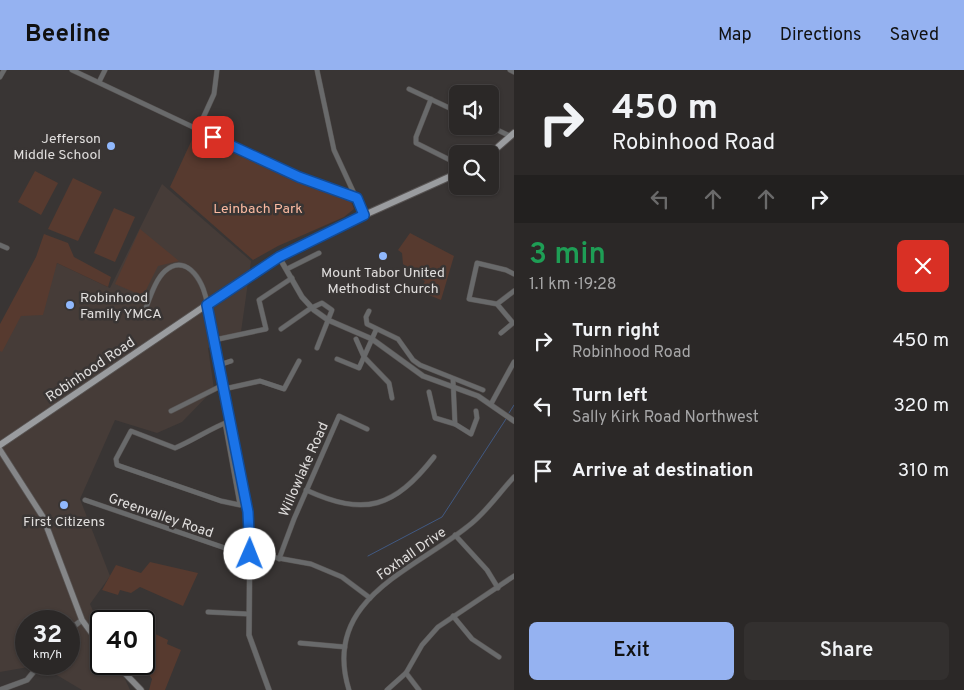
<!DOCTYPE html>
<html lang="en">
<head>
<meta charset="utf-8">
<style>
	:root { --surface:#2b2827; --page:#33302f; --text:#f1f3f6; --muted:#a6a6a7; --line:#474444; --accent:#95b2f1 }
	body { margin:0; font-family:Overpass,sans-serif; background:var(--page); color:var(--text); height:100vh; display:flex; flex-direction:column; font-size:19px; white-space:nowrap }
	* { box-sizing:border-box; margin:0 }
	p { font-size:16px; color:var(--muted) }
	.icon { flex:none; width:28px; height:28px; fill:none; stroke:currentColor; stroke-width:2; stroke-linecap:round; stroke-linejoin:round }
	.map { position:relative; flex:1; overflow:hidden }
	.details { display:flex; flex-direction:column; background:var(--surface); width:450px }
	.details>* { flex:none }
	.hud { background:#2b2827; color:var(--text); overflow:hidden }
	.buttons { position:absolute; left:449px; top:15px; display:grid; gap:10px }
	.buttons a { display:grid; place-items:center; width:50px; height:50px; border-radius:8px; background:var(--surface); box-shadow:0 1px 4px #0004,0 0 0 1px var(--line); font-size:25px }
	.speed { position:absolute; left:15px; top:540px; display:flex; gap:10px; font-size:25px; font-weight:700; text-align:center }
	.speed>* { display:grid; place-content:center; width:65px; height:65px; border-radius:50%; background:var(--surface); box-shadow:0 1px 4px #0004,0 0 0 1px var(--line); line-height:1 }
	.speed small { font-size:12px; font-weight:400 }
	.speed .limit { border:2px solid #111; border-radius:8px; background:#fff; color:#111 }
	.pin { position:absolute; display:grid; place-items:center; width:42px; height:42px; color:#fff; margin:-21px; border-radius:10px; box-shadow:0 2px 8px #0006 }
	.me { position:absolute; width:55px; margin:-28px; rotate:1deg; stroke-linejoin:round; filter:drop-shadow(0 0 4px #0008) }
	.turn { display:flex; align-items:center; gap:18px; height:105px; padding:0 15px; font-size:22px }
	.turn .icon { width:65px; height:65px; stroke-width:2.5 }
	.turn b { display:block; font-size:35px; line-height:42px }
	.lanes { display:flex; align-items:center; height:48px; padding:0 15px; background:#0003; justify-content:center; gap:25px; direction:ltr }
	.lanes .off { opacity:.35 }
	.round { display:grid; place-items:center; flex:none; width:52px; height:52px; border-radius:8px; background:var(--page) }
	.overview { display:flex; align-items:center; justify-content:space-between; height:85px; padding:0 15px }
	h1 { font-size:30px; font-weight:600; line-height:38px; color:#1e9e55 }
	.button { display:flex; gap:10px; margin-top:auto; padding:10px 15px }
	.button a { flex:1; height:58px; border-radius:8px; background:var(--accent); color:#111; font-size:20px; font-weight:600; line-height:58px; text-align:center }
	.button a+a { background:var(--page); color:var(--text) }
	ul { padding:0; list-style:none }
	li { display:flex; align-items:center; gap:15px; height:65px; padding:0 15px }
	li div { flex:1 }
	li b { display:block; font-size:19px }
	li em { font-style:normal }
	header { display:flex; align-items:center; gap:30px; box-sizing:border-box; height:70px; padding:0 25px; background:var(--accent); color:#111 }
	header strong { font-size:24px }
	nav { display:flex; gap:28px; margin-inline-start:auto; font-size:18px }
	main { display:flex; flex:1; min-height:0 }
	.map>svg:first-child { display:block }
	.built { fill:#463c38; fill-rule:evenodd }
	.green { fill:#573a2f }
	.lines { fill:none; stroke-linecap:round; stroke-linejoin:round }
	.stream { stroke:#415982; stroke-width:1 }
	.minor-casing { stroke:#575352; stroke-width:5.5 }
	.tertiary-casing { stroke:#575352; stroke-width:6 }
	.secondary-casing { stroke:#575352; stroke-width:7 }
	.primary-casing { stroke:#575352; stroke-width:8 }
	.minor { stroke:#696a6b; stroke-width:4.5 }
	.tertiary { stroke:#696a6b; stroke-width:5 }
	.secondary { stroke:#858688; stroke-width:5.5 }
	.primary { stroke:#9a9c9f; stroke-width:6 }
	.route-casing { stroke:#114b97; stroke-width:12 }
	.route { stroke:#1a73e8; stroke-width:9 }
	.poi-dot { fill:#90b8fd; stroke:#393534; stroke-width:2 }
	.labels { text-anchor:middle; stroke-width:5; stroke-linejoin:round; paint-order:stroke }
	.poi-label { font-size:14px; fill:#e0dedd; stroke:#393534 }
	.park-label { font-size:14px; fill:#fbbaa1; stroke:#393534 }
	.street-label { font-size:14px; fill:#e0dedd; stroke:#393534 }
</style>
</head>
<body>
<header>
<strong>Beeline</strong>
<nav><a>Map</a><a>Directions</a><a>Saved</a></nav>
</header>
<main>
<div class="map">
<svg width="514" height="620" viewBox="0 0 514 620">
	<rect width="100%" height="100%" fill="#393534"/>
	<path class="built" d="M 162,114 L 251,191 L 241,262 L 208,278 L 214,319 L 182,352 L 157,363 L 115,350 L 80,429 L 110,506 L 90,534 L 101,559 L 101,594 L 118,594 L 130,620 L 82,620 L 40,595 L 0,602 L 0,260 L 39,232 L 57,193 L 110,218 ZM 26,551 L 69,551 L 69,594 L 26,594 Z"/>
	<g class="green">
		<path d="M 196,61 L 298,110 L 351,131 L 354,139 L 344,147 L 278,176 L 253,190 L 170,117 Z"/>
		<path d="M 35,101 L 58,113 L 41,145 L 18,132 Z"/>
		<path d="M 73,108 L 102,122 L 78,171 L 48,159 Z"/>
		<path d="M 114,138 L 135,147 L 115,192 L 94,183 Z"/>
		<path d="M 140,159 L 179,191 L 158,196 L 143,226 L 115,214 Z"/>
		<path d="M 410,163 L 454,186 L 441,230 L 424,223 L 422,216 L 425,211 L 410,203 L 411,200 L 403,194 L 402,183 L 398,180 Z"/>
		<path d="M 44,164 L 68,173 L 74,187 L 111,207 L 108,217 L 57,193 L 43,245 L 21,246 L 2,282 L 0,281 L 0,254 L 36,187 Z"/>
		<path d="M 150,492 L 198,503 L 183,536 L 140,517 L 131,523 L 120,520 L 118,525 L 102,520 L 116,495 L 141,503 Z"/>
		<path d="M 151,562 L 168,570 L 167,574 L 181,580 L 165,620 L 149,620 L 152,609 L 142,594 L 144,567 L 149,568 Z"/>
	</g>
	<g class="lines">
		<g class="stream">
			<path d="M 509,343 L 514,335"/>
			<path d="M 368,486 L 442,447 L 506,349"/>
		</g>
		<defs>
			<g id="minor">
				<path d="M 72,0 L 299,107 L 357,128"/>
				<path d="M 317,0 L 334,80 L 364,145"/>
				<path d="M 510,0 L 514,2"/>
				<path d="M 0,7 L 4,0"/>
				<path d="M 99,12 L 105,0"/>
				<path d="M 409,19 L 458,42"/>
				<path d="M 431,29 L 416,67 L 416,73 L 458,94"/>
				<path d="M 489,56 L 510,66"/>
				<path d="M 198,59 L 214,24 L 217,0"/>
				<path d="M 0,175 L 7,178"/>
				<path d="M 287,199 L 319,183"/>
				<path d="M 497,234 L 514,221"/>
				<path d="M 145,240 C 150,228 155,210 165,201 C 188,181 206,216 207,235"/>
				<path d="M 369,241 L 366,247 L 367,254 L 398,269 L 413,290 L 420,295 L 483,320"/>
				<path d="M 281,259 L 311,238 L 322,233 L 332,240 L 317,278"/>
				<path d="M 501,263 L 513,253 L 497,234 L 469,229 L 477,193 L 506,200 L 514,204"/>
				<path d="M 356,269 L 364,287 L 389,313 L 392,328"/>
				<path d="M 214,270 L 266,259 L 259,230 L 292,208"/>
				<path d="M 337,289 L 359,298 L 376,260"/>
				<path d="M 219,295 L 231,291"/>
				<path d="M 453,309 L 455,354 L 471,364 L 477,348 L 476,341"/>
				<path d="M 224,319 L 260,311 L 284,319 L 299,291"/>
				<path d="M 429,322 L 435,348 L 455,354"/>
				<path d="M 491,334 L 514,292"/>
				<path d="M 171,341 L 223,315"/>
				<path d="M 225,353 L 240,435 L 221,431 L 117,395 L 116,389 L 131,361 L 175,378 C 194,370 211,358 230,351"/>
				<path d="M 306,420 C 365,447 394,438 434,387"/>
				<path d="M 85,430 L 228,479 L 311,494 L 342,507 L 370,528"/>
				<path d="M 455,465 L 487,500 L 498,518"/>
				<path d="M 279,489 L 294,449 L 339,346 L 367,359"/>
				<path d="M 208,542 L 248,544"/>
				<path d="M 453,546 L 472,569 L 499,587"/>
				<path d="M 300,573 L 345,577"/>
				<path d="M 406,603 L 419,620"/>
				<path d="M 349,620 C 321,530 412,501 467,457 C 485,444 499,423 514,407"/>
				<path d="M 387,620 L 406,603 L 422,575 L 438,557 L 514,506"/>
			</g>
			<g id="tertiary">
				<path d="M 279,187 L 302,227 L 314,240 L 328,250 L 372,269 L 423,306 L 478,326 L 514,351"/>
				<path d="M 207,235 L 250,455 L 249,565 L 269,620"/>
				<path d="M 69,560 L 82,550"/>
				<path d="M 0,620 L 27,610 L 40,594"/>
			</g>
			<g id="secondary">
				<path d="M 0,380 L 43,447 L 82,550 L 101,576"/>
				<path d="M 116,594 L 141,620"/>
			</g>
			<g id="primary">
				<path d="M 490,84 L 514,63"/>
				<path d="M 0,375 L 252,204 L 331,160 L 458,103"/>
			</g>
		</defs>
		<use href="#minor" class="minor-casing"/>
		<use href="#tertiary" class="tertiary-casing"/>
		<use href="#secondary" class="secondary-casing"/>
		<use href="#primary" class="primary-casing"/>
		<use href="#minor" class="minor"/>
		<use href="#tertiary" class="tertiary"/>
		<use href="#secondary" class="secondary"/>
		<use href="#primary" class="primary"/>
	</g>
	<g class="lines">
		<defs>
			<path id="route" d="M 213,67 L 299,107 L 357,128 L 364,145 L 279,187 L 207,235 L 248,442 L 250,484"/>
		</defs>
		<use href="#route" class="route-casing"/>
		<use href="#route" class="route"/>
	</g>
	<g class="poi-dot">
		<circle cx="111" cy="76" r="5"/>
		<circle cx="383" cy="186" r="5"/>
		<circle cx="70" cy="235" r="5"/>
		<circle cx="64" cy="435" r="5"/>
	</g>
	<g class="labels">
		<g class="poi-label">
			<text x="101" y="73" text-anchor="end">Jefferson<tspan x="101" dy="16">Middle School</tspan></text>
			<text x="383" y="207">Mount Tabor United<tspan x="383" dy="16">Methodist Church</tspan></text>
			<text x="80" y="232" text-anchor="start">Robinhood<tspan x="80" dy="16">Family YMCA</tspan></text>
			<text x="64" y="456">First Citizens</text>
		</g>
		<g class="park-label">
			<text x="258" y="143">Leinbach Park</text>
		</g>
		<g class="street-label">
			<text transform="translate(90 299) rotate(-34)" y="5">Robinhood Road</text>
			<text transform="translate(303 399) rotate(-66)" y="5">Willowlake Road</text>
			<text transform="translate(161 445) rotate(19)" y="5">Greenvalley Road</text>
			<text transform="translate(411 483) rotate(-35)" y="5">Foxhall Drive</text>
		</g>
	</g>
</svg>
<div class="buttons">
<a><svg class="icon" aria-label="sound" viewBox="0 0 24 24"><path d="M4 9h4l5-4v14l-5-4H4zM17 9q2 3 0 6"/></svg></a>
<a><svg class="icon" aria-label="search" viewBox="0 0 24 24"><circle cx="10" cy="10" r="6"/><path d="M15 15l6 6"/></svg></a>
</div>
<div class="speed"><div>32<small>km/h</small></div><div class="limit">40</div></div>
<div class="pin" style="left:213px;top:67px;background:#d93025"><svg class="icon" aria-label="arrive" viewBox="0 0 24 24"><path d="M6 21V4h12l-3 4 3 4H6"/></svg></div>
<svg class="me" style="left:250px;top:484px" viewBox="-20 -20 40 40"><circle r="19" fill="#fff"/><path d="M0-13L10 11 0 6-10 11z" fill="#1a73e8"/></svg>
</div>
<section class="details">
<div class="hud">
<div class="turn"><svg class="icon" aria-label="right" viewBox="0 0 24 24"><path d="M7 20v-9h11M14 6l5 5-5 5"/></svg><div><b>450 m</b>Robinhood Road</div></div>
<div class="lanes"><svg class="icon off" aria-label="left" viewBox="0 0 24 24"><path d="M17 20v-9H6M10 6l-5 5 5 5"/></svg><svg class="icon off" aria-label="ahead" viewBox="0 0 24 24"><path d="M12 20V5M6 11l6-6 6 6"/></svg><svg class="icon off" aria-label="ahead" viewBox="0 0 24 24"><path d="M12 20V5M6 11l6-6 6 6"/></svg><svg class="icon" aria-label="right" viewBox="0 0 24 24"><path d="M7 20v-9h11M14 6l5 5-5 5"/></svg></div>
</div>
<div class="overview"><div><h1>3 min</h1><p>1.1 km · 19:28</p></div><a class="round" style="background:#d93025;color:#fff"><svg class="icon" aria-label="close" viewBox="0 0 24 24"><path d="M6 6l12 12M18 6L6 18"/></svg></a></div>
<ul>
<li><svg class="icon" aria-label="right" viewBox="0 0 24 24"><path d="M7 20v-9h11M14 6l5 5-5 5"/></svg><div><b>Turn right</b><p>Robinhood Road</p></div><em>450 m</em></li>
<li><svg class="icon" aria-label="left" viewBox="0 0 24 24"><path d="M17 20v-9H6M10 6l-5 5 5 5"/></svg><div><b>Turn left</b><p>Sally Kirk Road Northwest</p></div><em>320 m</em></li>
<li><svg class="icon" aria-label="arrive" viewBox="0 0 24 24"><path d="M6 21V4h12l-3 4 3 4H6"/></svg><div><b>Arrive at destination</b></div><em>310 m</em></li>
</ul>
<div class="button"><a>Exit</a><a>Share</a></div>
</section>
</main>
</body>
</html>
